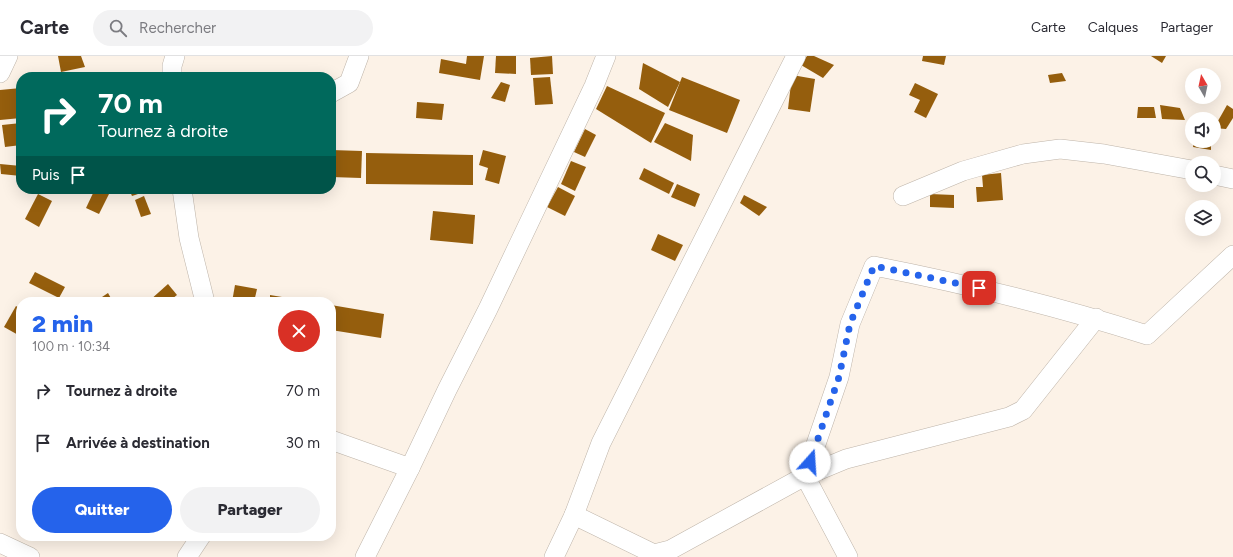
<!DOCTYPE html>
<html lang="fr">
<head>
<meta charset="utf-8">
<style>
	:root { --surface:#fff; --page:#f2f2f3; --text:#2b2b33; --muted:#7c7c81; --line:#e1e1e2; --accent:#2563eb }
	body { margin:0; font-family:Figtree,sans-serif; background:var(--page); color:var(--text); height:100vh; display:flex; flex-direction:column; font-size:15px; white-space:nowrap }
	* { box-sizing:border-box; margin:0 }
	p { font-size:13px; color:var(--muted) }
	.icon { flex:none; width:22px; height:22px; fill:none; stroke:currentColor; stroke-width:2; stroke-linecap:round; stroke-linejoin:round }
	.map { position:relative; flex:1; overflow:hidden }
	.sheet { position:absolute; left:16px; top:241px; width:320px; height:244px; display:flex; flex-direction:column; background:var(--surface); border-radius:16px; box-shadow:0 4px 16px #0002 }
	.sheet>* { flex:none }
	.hud { position:absolute; left:16px; top:16px; width:320px; height:122px; border-radius:16px; box-shadow:0 4px 16px #0002; background:#00695c; color:#fff; overflow:hidden }
	.needle { width:26px; rotate:351deg }
	.buttons { position:absolute; left:1185px; top:12px; display:grid; gap:8px }
	.buttons a { display:grid; place-items:center; width:36px; height:36px; border-radius:50%; background:var(--surface); box-shadow:0 4px 16px #0002; font-size:20px }
	.pin { position:absolute; display:grid; place-items:center; width:34px; height:34px; color:#fff; margin:-17px; border-radius:8px; box-shadow:0 2px 6px #0006 }
	.me { position:absolute; width:44px; margin:-22px; rotate:19deg; stroke-linejoin:round; filter:drop-shadow(0 0 3px #0008) }
	.turn { display:flex; align-items:center; gap:14px; height:84px; padding:0 16px; font-size:18px }
	.turn .icon { width:52px; height:52px; stroke-width:2.5 }
	.turn b { display:block; font-size:28px; line-height:34px }
	.then { display:flex; align-items:center; height:38px; padding:0 16px; background:#0003; gap:8px; font-size:15px }
	.round { display:grid; place-items:center; flex:none; width:42px; height:42px; border-radius:21px; background:var(--page) }
	.headline { display:flex; align-items:center; justify-content:space-between; height:68px; padding:0 16px }
	h1 { font-size:24px; font-weight:800; line-height:30px; color:var(--accent) }
	.primary-button { display:flex; gap:8px; margin-top:auto; padding:8px 16px }
	.primary-button a { flex:1; height:46px; border-radius:24px; background:var(--accent); color:#fff; font-size:16px; font-weight:800; line-height:46px; text-align:center }
	.primary-button a+a { background:var(--page); color:var(--text) }
	ul { padding:0; list-style:none }
	li { display:flex; align-items:center; gap:12px; height:52px; padding:0 16px }
	li div { flex:1 }
	li b { display:block; font-size:15px }
	li em { font-style:normal }
	header { display:flex; align-items:center; gap:24px; box-sizing:border-box; height:56px; padding:0 20px; background:var(--surface); border-bottom:1px solid var(--line) }
	header strong { font-size:19px }
	nav { display:flex; gap:22px; margin-inline-start:auto; font-size:14px }
	.search { width:280px; height:36px; background:var(--page); display:flex; align-items:center; gap:10px; box-sizing:border-box; padding:0 14px; border-radius:22px; color:var(--muted); font-size:15px }
	.map>svg:first-child { display:block }
	.building { fill:#955e0d }
	.lines { fill:none; stroke-linecap:round; stroke-linejoin:round }
	.street-casing { stroke:#beb4a9; stroke-width:20 }
	.street { stroke:#fff; stroke-width:19 }
	.route { stroke:#2563eb; stroke-width:7; stroke-dasharray:0 12.6 }
</style>
</head>
<body>
<header>
<strong>Carte</strong>
<div class="search"><svg class="icon" aria-label="search" viewBox="0 0 24 24"><circle cx="10" cy="10" r="6"/><path d="M15 15l6 6"/></svg>Rechercher</div>
<nav><a>Carte</a><a>Calques</a><a>Partager</a></nav>
</header>
<div class="map">
<svg width="1233" height="501" viewBox="0 0 1233 501">
	<rect width="100%" height="100%" fill="#fcf2e7"/>
	<g class="building">
		<path d="M 58,0 L 81,0 L 85,11 L 61,16 Z"/>
		<path d="M 467,0 L 484,0 L 480,24 L 439,17 L 441,3 L 466,8 Z"/>
		<path d="M 496,0 L 516,0 L 516,18 L 495,17 Z"/>
		<path d="M 552,0 L 553,18 L 531,19 L 530,2 Z"/>
		<path d="M 807,0 L 814,0 L 834,9 L 823,22 L 801,9 Z"/>
		<path d="M 923,0 L 946,0 L 944,9 L 922,5 Z"/>
		<path d="M 1151,0 L 1166,0 L 1162,7 Z"/>
		<path d="M 643,7 L 680,26 L 668,51 L 639,33 Z"/>
		<path d="M 1062,17 L 1066,25 L 1050,27 L 1048,19 Z"/>
		<path d="M 792,19 L 815,23 L 810,56 L 788,53 Z"/>
		<path d="M 550,21 L 553,48 L 535,49 L 533,22 Z"/>
		<path d="M 682,21 L 740,44 L 727,77 L 669,54 Z"/>
		<path d="M 501,26 L 510,29 L 505,46 L 491,42 Z"/>
		<path d="M 915,27 L 938,38 L 926,62 L 914,56 L 920,44 L 909,39 Z"/>
		<path d="M 607,30 L 665,57 L 651,87 L 596,53 Z"/>
		<path d="M 21,32 L 21,62 L 0,64 L 0,34 Z"/>
		<path d="M 417,46 L 444,48 L 442,64 L 416,62 Z"/>
		<path d="M 1160,49 L 1180,52 L 1185,64 L 1162,63 Z"/>
		<path d="M 1227,49 L 1233,53 L 1233,62 L 1226,73 L 1214,72 Z"/>
		<path d="M 1138,51 L 1154,51 L 1156,62 L 1137,62 Z"/>
		<path d="M 21,67 L 21,89 L 5,91 L 2,69 Z"/>
		<path d="M 665,67 L 693,79 L 691,105 L 654,86 Z"/>
		<path d="M 585,73 L 596,79 L 585,101 L 574,96 Z"/>
		<path d="M 1194,85 L 1211,85 L 1211,94 L 1193,91 Z"/>
		<path d="M 331,94 L 362,95 L 361,122 L 331,121 Z"/>
		<path d="M 483,94 L 506,100 L 499,128 L 485,124 L 488,112 L 479,109 Z"/>
		<path d="M 366,97 L 473,99 L 473,129 L 366,128 Z"/>
		<path d="M 571,105 L 586,111 L 575,135 L 561,128 Z"/>
		<path d="M 0,108 L 21,110 L 21,120 L 1,118 Z"/>
		<path d="M 644,112 L 674,127 L 669,138 L 639,123 Z"/>
		<path d="M 1001,117 L 1003,144 L 977,146 L 976,131 L 983,131 L 982,119 Z"/>
		<path d="M 677,128 L 700,138 L 695,151 L 671,141 Z"/>
		<path d="M 558,131 L 575,140 L 565,160 L 547,151 Z"/>
		<path d="M 95,133 L 111,134 L 99,158 L 86,152 Z"/>
		<path d="M 129,133 L 142,133 L 144,136 L 132,140 Z"/>
		<path d="M 38,138 L 52,145 L 39,171 L 25,163 Z"/>
		<path d="M 930,138 L 954,139 L 954,152 L 930,151 Z"/>
		<path d="M 744,139 L 767,151 L 759,160 L 740,147 Z"/>
		<path d="M 144,140 L 151,158 L 141,161 L 135,144 Z"/>
		<path d="M 433,155 L 475,159 L 473,188 L 430,184 Z"/>
		<path d="M 658,178 L 683,189 L 675,205 L 651,194 Z"/>
		<path d="M 35,216 L 65,231 L 59,242 L 29,227 Z"/>
		<path d="M 168,228 L 177,239 L 168,246 L 150,246 L 149,245 Z"/>
		<path d="M 235,229 L 257,233 L 254,246 L 232,246 Z"/>
		<path d="M 108,237 L 113,246 L 101,246 L 99,243 Z"/>
		<path d="M 270,239 L 306,245 L 306,246 L 270,246 Z"/>
		<path d="M 331,249 L 384,258 L 381,282 L 331,274 Z"/>
		<path d="M 16,250 L 21,253 L 21,278 L 20,280 L 4,271 Z"/>
	</g>
	<g class="lines">
		<defs>
			<g id="street">
				<path d="M 0,17 L 8,0"/>
				<path d="M 172,21 L 172,10 L 175,0"/>
				<path d="M 331,37 L 349,27 L 359,0"/>
				<path d="M 1214,119 L 1233,123"/>
				<path d="M 182,133 L 189,182 L 205,246"/>
				<path d="M 903,140 L 963,115 L 1023,98 L 1060,93 L 1104,98 L 1192,114"/>
				<path d="M 331,384 L 410,412"/>
				<path d="M 574,459 L 654,498 L 670,494 L 805,420 L 846,403 L 1009,361 L 1023,354 L 1096,262"/>
				<path d="M 0,487 L 30,501"/>
				<path d="M 187,501 L 201,480"/>
				<path d="M 365,501 L 410,412 L 447,334 L 488,253 L 594,30 L 606,0"/>
				<path d="M 554,501 L 574,459 L 601,387 L 796,0"/>
				<path d="M 848,501 L 805,420 L 839,321 L 850,268 L 874,210 C 966,228 1057,250 1147,279 L 1233,199"/>
			</g>
		</defs>
		<use href="#street" class="street-casing"/>
		<use href="#street" class="street"/>
	</g>
	<g class="lines">
		<path class="route" d="M 810,406 L 839,321 L 850,268 L 874,210 L 979,232"/>
	</g>
</svg>
<div class="buttons">
<a><svg class="needle" viewBox="-14 -14 28 28"><path d="M0-13l5 13h-10z" fill="#e53935"/><path d="M0 13l5-13h-10z" fill="#7c7c81"/></svg></a>
<a><svg class="icon" aria-label="sound" viewBox="0 0 24 24"><path d="M4 9h4l5-4v14l-5-4H4zM17 9q2 3 0 6"/></svg></a>
<a><svg class="icon" aria-label="search" viewBox="0 0 24 24"><circle cx="10" cy="10" r="6"/><path d="M15 15l6 6"/></svg></a>
<a><svg class="icon" aria-label="layers" viewBox="0 0 24 24"><path d="M12 4l9 5-9 5-9-5zM3 14l9 5 9-5"/></svg></a>
</div>
<div class="pin" style="left:979px;top:232px;background:#d93025"><svg class="icon" aria-label="arrive" viewBox="0 0 24 24"><path d="M6 21V4h12l-3 4 3 4H6"/></svg></div>
<svg class="me" style="left:810px;top:406px" viewBox="-20 -20 40 40"><circle r="19" fill="#fff"/><path d="M0-13L10 11 0 6-10 11z" fill="#2563eb"/></svg>
<div class="hud">
<div class="turn"><svg class="icon" aria-label="right" viewBox="0 0 24 24"><path d="M7 20v-9h11M14 6l5 5-5 5"/></svg><div><b>70 m</b>Tournez à droite</div></div>
<div class="then">Puis<svg class="icon" aria-label="arrive" viewBox="0 0 24 24"><path d="M6 21V4h12l-3 4 3 4H6"/></svg></div>
</div>
<section class="sheet">
<div class="headline"><div><h1>2 min</h1><p>100 m · 10:34</p></div><a class="round" style="background:#d93025;color:#fff"><svg class="icon" aria-label="close" viewBox="0 0 24 24"><path d="M6 6l12 12M18 6L6 18"/></svg></a></div>
<ul>
<li><svg class="icon" aria-label="right" viewBox="0 0 24 24"><path d="M7 20v-9h11M14 6l5 5-5 5"/></svg><div><b>Tournez à droite</b></div><em>70 m</em></li>
<li><svg class="icon" aria-label="arrive" viewBox="0 0 24 24"><path d="M6 21V4h12l-3 4 3 4H6"/></svg><div><b>Arrivée à destination</b></div><em>30 m</em></li>
</ul>
<div class="primary-button"><a>Quitter</a><a>Partager</a></div>
</section>
</div>
</body>
</html>
